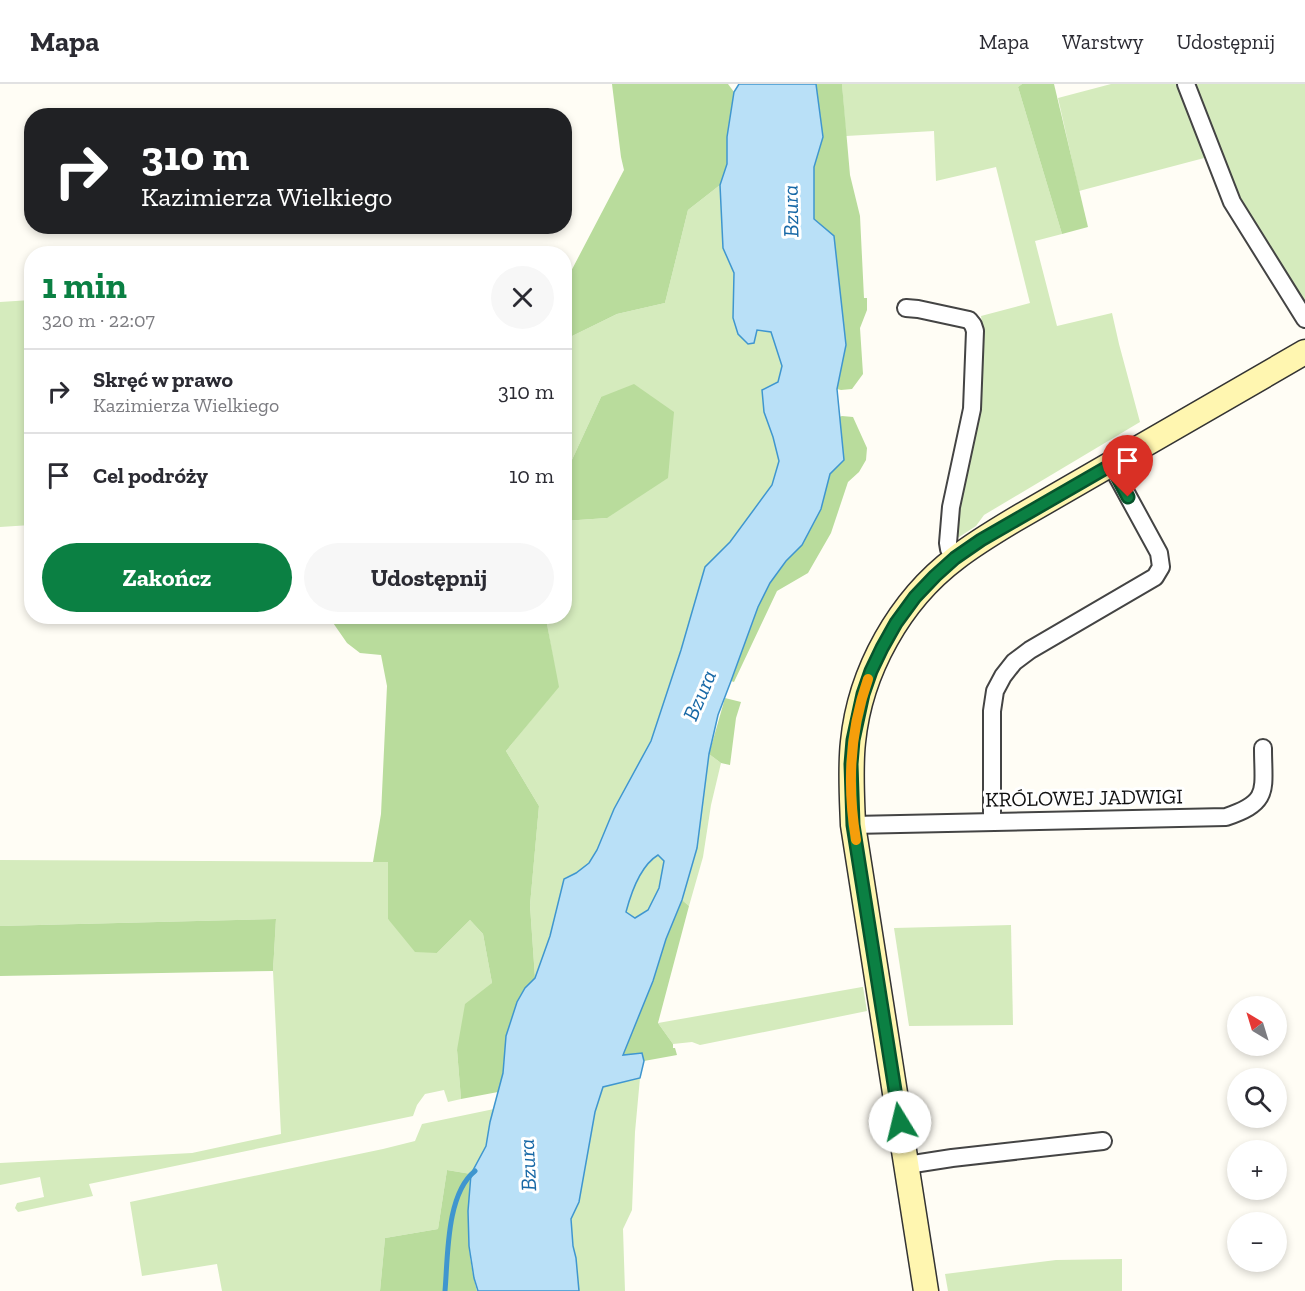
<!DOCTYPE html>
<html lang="pl">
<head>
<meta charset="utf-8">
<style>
	:root { --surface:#fff; --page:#f7f7f7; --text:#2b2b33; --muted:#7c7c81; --line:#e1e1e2; --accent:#0b8043 }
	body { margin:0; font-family:"Zilla Slab",serif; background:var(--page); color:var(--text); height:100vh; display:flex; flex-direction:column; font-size:22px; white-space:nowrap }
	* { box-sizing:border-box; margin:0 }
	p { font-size:20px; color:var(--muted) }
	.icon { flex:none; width:33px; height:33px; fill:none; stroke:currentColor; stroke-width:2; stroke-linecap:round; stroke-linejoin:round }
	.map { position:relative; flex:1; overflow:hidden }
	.panel { position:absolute; left:24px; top:162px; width:548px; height:378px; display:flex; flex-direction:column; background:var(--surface); border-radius:24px; box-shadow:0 3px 9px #0003 }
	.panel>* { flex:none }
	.top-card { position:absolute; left:24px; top:24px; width:548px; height:126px; border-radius:24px; box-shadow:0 3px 9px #0003; background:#202124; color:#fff; overflow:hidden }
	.needle { width:39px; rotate:322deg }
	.tools { position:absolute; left:1227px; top:912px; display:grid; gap:12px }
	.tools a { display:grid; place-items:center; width:60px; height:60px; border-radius:50%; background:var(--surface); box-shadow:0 3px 9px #0003; font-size:30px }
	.pin { position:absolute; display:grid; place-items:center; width:51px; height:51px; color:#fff; margin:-62px -26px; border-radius:50% 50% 50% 0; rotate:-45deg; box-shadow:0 0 6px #0007 }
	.pin .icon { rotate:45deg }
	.me { position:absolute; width:66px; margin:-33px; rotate:351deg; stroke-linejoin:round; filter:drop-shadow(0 0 4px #0008) }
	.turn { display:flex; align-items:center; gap:21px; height:126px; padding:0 18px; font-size:27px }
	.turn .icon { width:78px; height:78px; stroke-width:2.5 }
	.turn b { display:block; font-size:42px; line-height:51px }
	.round { display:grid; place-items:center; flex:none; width:63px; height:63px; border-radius:32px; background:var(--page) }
	.head { display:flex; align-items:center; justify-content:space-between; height:102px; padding:0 18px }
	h1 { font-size:36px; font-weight:700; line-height:45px; color:var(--accent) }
	.button { display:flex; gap:12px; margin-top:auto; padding:12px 18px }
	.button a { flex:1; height:69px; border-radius:36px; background:var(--accent); color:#fff; font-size:24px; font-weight:700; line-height:69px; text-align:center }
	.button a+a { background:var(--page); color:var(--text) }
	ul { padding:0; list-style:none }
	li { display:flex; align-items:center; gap:18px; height:84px; padding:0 18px; border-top:2px solid var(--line) }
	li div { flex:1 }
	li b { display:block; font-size:22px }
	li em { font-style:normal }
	header { display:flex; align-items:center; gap:36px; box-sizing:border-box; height:84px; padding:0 30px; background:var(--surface); border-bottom:2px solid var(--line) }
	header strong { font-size:28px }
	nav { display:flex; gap:33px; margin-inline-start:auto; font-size:21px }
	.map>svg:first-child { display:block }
	.green { fill:#d5ebbd }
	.forest { fill:#b9dc9c }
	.water { fill:#b9e0f7; stroke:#3f96cf; stroke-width:1.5; fill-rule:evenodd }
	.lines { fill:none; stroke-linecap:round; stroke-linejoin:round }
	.stream { stroke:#3f96cf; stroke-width:5 }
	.street-casing { stroke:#444; stroke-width:20 }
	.secondary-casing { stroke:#333; stroke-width:27 }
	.street { stroke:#fff; stroke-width:16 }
	.secondary { stroke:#fff6b0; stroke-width:24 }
	.route-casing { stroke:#07532c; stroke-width:15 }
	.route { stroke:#0b8043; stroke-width:10 }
	.slow { stroke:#f59e0b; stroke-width:10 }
	.labels { text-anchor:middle; stroke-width:6; stroke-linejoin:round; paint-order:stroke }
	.street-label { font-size:21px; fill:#111; stroke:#fff }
	.water-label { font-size:22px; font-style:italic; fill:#1768a6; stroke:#fff }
</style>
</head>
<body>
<header>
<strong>Mapa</strong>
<nav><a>Mapa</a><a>Warstwy</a><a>Udostępnij</a></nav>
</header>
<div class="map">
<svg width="1305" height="1207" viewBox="0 0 1305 1207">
	<rect width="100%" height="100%" fill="#fffdf5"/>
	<g class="green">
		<path d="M 842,0 L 1022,0 L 1018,3 L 1062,150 L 1035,157 L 1057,242 L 1112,229 L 1119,260 L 1140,338 L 984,431 L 976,442 L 956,455 L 955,436 L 962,417 L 982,320 L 983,243 L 981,232 L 1030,219 L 996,83 L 936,97 L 934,47 L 846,52 Z"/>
		<path d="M 1111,0 L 1179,0 L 1208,73 L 1079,107 L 1058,14 Z"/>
		<path d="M 1192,0 L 1305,0 L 1305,222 L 1247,132 L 1225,89 Z"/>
		<path d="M 720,101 L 723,164 L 734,189 L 733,234 L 738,250 L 748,260 L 757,246 L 771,248 L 782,282 L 778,298 L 773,353 L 779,377 L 772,401 L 730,458 L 705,483 L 681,566 L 651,657 L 614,725 L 597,766 L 589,779 L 576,789 L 564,795 L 550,852 L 535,894 L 530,821 L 539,722 L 506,667 L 558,603 L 547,540 L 540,533 L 564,532 L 564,437 L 607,434 L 601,313 L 564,393 L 564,262 L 566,255 L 617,230 L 665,219 L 688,126 Z"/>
		<path d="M 31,216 L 31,441 L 0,443 L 0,218 Z"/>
		<path d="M 709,670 L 721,679 L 711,721 L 703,773 L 689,822 L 682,816 L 697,764 Z"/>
		<path d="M 658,771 L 664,776 L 659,804 L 648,826 L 635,834 L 626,828 C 631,808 640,782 658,771 Z"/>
		<path d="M 0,776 L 388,778 L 388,835 L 437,869 L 470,836 L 483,850 L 492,899 L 457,966 L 461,1015 L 448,1018 L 444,1006 L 425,1010 L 417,1021 L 413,1032 L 89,1100 L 93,1112 L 18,1128 L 15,1124 L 17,1119 L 44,1113 L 40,1093 L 0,1101 L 0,1079 L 192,1069 L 281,1050 L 273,887 L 276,835 L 0,842 Z"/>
		<path d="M 1011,841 L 1013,941 L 909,942 L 894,844 Z"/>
		<path d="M 862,903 L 863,903 L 867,927 L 700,961 L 692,958 L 673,960 L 658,939 Z"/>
		<path d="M 640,994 L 635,1048 L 632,1126 L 623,1145 L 625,1207 L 579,1207 L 576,1174 L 573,1162 L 571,1135 L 579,1118 L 595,1028 L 603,1003 Z"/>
		<path d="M 494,1025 L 486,1062 L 471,1090 L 447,1086 L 438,1145 L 385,1154 L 380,1207 L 222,1207 L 217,1180 L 142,1192 L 130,1118 L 383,1065 L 415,1057 L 422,1040 Z"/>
		<path d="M 1122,1175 L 1122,1207 L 948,1207 L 945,1190 L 1056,1176 Z"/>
	</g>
	<g class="forest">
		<path d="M 612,0 L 728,0 L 734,8 L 727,53 L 730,91 L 720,101 L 688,126 L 665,219 L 617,230 L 566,255 L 564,262 L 564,194 L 568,193 L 624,86 L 621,73 Z"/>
		<path d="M 816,0 L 842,0 L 850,91 L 860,132 L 864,214 L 867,214 L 867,226 L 860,244 L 863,290 L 852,305 L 841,306 L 837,305 L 846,261 L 814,135 L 814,83 L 823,53 Z"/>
		<path d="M 1022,0 L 1054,0 L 1088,143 L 1062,150 L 1018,3 Z"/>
		<path d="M 634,300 L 674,328 L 668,394 L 607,434 L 564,437 L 564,393 L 601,313 Z"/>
		<path d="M 842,332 L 853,333 L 867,364 L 866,376 L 859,388 L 848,398 L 831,449 L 808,489 L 777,507 L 734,598 L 731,597 L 758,523 L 770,499 L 786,477 L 802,461 L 821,425 L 830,389 L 844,376 L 839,333 Z"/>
		<path d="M 540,532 L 547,540 L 559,603 L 506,667 L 539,722 L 530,821 L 535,894 L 525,904 L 517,918 L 506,952 L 503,989 L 498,1008 L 461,1015 L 457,966 L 465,920 L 492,899 L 483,850 L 470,836 L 437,869 L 415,868 L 388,835 L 388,778 L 373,778 L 381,730 L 387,602 L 381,571 L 360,569 L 347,559 L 329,533 Z"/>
		<path d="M 725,614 L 741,618 L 736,634 L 730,681 L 721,679 L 709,670 Z"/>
		<path d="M 682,816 L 689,822 L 658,939 L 673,960 L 673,964 L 675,964 L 677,971 L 644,977 L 642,969 L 623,971 L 653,897 L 666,855 Z"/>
		<path d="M 276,835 L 273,887 L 0,892 L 0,842 Z"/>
		<path d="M 447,1086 L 471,1090 C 467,1130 466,1168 477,1207 L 380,1207 L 385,1154 L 438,1145 Z"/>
	</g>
	<path class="water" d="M 739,0 L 816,0 L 823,53 L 814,83 L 814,135 L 834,152 L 846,261 L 837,305 L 844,376 L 830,390 L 821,425 L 802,461 L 786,477 L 770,499 L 758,523 L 731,597 L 718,631 L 709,670 L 697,764 L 682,816 L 666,855 L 653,897 L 623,971 L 642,969 L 644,977 L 640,994 L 603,1003 L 595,1028 L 579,1118 L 571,1135 L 573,1162 L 576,1174 L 579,1207 L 478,1207 L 474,1194 L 469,1162 L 468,1127 L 471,1090 L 486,1062 L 490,1038 L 503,989 L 506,952 L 517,918 L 525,904 L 535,894 L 550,852 L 564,795 L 576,789 L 589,779 L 597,766 L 614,725 L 651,657 L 681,566 L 705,483 L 730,458 L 772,401 L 779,377 L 773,353 L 764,328 L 762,306 L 778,298 L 782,282 L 771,248 L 757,246 L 754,259 L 748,260 L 738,250 L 733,234 L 734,189 L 723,164 L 720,101 L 727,80 L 727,53 L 734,8 ZM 658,771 L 664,777 L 659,804 L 648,826 L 635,834 L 626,828 C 631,809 640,782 658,771 Z"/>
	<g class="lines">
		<path class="stream" d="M 445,1207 C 448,1173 446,1110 475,1087"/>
		<defs>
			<g id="street">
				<path d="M 1186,0 L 1232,118 L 1305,235"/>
				<path d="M 906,224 L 918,225 L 969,236 L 973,241 L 975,247 L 972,325 L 951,423 L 948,459 L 949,465 L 955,474"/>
				<path d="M 992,738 L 992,627 L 995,607 L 1003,592 L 1014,578 L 1030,566 L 1155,493 L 1161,483 L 1159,469 L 1111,381"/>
				<path d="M 853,741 L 1226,733 C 1271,718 1263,706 1263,664"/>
				<path d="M 907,1081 L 952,1074 L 1103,1057"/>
			</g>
			<path id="secondary" d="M 926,1207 L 853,741 C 852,713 850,685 853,658 C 860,587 900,516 956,474 C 974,460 994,448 1014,436 L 1305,268"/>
		</defs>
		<use href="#street" class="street-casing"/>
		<use href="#secondary" class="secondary-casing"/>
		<use href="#street" class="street"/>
		<use href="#secondary" class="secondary"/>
	</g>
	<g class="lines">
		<defs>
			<path id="route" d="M 900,1038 L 853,741 L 851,680 L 853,656 L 863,610 L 871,587 L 882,564 L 896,539 L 915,513 L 935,492 L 955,474 L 981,456 L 1111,381 L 1128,413"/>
		</defs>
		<use href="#route" class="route-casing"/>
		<use href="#route" class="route"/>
		<path class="slow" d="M 856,756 C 847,702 850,646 868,595"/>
	</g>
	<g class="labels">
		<g class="street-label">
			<text transform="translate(1084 714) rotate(-1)" y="7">KRÓLOWEJ JADWIGI</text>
		</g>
		<g class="water-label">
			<text transform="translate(790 127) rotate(-91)" y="8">Bzura</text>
			<text transform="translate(699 611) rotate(-67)" y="8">Bzura</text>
			<text transform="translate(527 1081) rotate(-93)" y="8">Bzura</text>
		</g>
	</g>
</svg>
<div class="tools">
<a><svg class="needle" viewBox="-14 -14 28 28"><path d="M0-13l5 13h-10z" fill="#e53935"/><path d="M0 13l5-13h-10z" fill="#7c7c81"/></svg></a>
<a><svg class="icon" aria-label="search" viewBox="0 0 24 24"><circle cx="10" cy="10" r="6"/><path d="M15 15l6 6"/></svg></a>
<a>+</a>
<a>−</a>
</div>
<div class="pin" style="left:1128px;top:413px;background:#d93025"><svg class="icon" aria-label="arrive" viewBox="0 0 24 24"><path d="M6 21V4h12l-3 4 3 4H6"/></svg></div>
<svg class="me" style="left:900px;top:1038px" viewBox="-20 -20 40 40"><circle r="19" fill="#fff"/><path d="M0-13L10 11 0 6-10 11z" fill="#0b8043"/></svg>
<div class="top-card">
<div class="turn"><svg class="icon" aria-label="right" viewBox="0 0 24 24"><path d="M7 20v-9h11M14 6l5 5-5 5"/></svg><div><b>310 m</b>Kazimierza Wielkiego</div></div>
</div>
<section class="panel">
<div class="head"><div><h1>1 min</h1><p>320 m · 22:07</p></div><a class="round"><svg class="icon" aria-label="close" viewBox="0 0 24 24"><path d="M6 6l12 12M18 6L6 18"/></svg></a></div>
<ul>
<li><svg class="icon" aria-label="right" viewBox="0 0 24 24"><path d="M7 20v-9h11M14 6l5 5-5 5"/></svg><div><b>Skręć w prawo</b><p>Kazimierza Wielkiego</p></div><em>310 m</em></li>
<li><svg class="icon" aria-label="arrive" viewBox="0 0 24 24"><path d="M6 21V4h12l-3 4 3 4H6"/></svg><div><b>Cel podróży</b></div><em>10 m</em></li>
</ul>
<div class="button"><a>Zakończ</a><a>Udostępnij</a></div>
</section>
</div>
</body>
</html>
